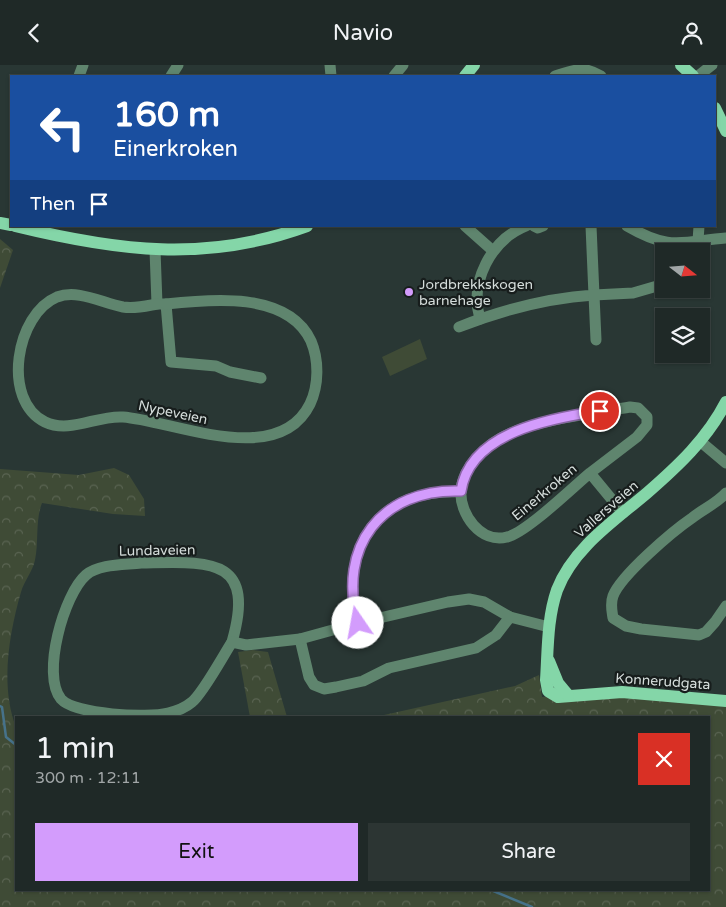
<!DOCTYPE html>
<html lang="en">
<head>
<meta charset="utf-8">
<style>
	:root { --surface:#1f2927; --page:#2c3533; --text:#f1f3f6; --muted:#a1a6a7; --line:#3c4544; --accent:#d39cfc }
	body { margin:0; font-family:"Varela Round",sans-serif; background:var(--page); color:var(--text); height:100vh; display:flex; flex-direction:column; font-size:19px; white-space:nowrap }
	* { box-sizing:border-box; margin:0 }
	p { font-size:16px; color:var(--muted) }
	.icon { flex:none; width:28px; height:28px; fill:none; stroke:currentColor; stroke-width:2; stroke-linecap:round; stroke-linejoin:round }
	.map { position:relative; flex:1; overflow:hidden }
	.drawer { position:absolute; left:15px; top:651px; width:695px; height:175px; display:flex; flex-direction:column; background:var(--surface); border-radius:0px; box-shadow:0 1px 4px #0004,0 0 0 1px var(--line) }
	.drawer>* { flex:none }
	.guide { position:absolute; left:10px; top:10px; width:706px; height:152px; border-radius:0px; box-shadow:0 1px 4px #0004,0 0 0 1px var(--line); background:#1a4fa0; color:#fff; overflow:hidden }
	.needle { width:32px; rotate:107deg }
	.controls { position:absolute; left:655px; top:178px; display:grid; gap:10px }
	.controls a { display:grid; place-items:center; width:55px; height:55px; border-radius:0px; background:var(--surface); box-shadow:0 1px 4px #0004,0 0 0 1px var(--line); font-size:25px }
	.pin { position:absolute; display:grid; place-items:center; width:42px; height:42px; color:#fff; margin:-21px; border:2px solid #fff; border-radius:50%; box-shadow:0 1px 5px #0007 }
	.me { position:absolute; width:55px; margin:-28px; rotate:348deg; stroke-linejoin:round; filter:drop-shadow(0 0 4px #0008) }
	.turn { display:flex; align-items:center; gap:18px; height:105px; padding:0 20px; font-size:22px }
	.turn .icon { width:65px; height:65px; stroke-width:2.5 }
	.turn b { display:block; font-size:35px; line-height:42px }
	.then { display:flex; align-items:center; height:48px; padding:0 20px; background:#0003; gap:10px; font-size:19px }
	.round { display:grid; place-items:center; flex:none; width:52px; height:52px; border-radius:0px; background:var(--page) }
	.summary { display:flex; align-items:center; justify-content:space-between; height:85px; padding:0 20px }
	h1 { font-size:30px; font-weight:600; line-height:38px }
	.primary-button { display:flex; gap:10px; margin-top:auto; padding:10px 20px }
	.primary-button a { flex:1; height:58px; border-radius:0px; background:var(--accent); color:#111; font-size:20px; font-weight:600; line-height:58px; text-align:center }
	.primary-button a+a { background:var(--page); color:var(--text) }
	header { display:flex; justify-content:space-between; align-items:center; height:65px; padding:0 20px; background:var(--surface); font-size:22px; font-weight:600 }
	.map>svg:first-child { display:block }
	.forest { fill:url(#forest-crowns) }
	.pitch { fill:#3f4b36 }
	.lines { fill:none; stroke-linecap:round; stroke-linejoin:round }
	.stream { stroke:#46728a; stroke-width:2.5 }
	.minor { stroke:#5f856e; stroke-width:11 }
	.major { stroke:#84d6a8; stroke-width:12 }
	.route-casing { stroke:#8965a4; stroke-width:12 }
	.route { stroke:#d39cfc; stroke-width:9 }
	.poi-dot { fill:#d39cfc; stroke:#171d1c; stroke-width:2 }
	.labels { text-anchor:middle; stroke-width:4.5; stroke-linejoin:round; paint-order:stroke }
	.poi-label { font-size:14px; fill:#d5dddb; stroke:#171d1c; text-anchor:start }
	.street-label { font-size:14px; fill:#d5dddb; stroke:#171d1c }
</style>
</head>
<body>
<header><svg class="icon" aria-label="back" viewBox="0 0 24 24"><path d="M15 5l-7 7 7 7"/></svg>Navio<svg class="icon" aria-label="person" viewBox="0 0 24 24"><circle cx="12" cy="8" r="4"/><path d="M4 21q1-7 8-7t8 7"/></svg></header>
<div class="map">
<svg width="726" height="842" viewBox="0 0 726 842">
	<defs>
		<pattern id="forest-crowns" width="20" height="18" patternUnits="userSpaceOnUse" patternTransform="scale(1.25)"><rect width="20" height="18" fill="#3f4b36"/><path d="M2 6a3 3 0 1 1 6 0M12 15a3 3 0 1 1 6 0" fill="none" stroke="#5a6452"/></pattern>
	</defs>
	<rect width="100%" height="100%" fill="#293734"/>
	<g class="forest">
		<path d="M 0,174 L 13,185 L 0,223 Z"/>
		<path d="M 114,403 L 129,410 L 144,434 L 145,451 L 113,449 L 42,438 C 35,456 39,476 35,495 C 33,506 24,516 21,527 C 9,569 0,621 16,662 L 16,825 L 709,825 L 709,652 L 375,652 L 515,621 L 539,610 L 542,632 L 614,627 L 726,636 L 726,842 L 0,842 L 0,404 L 79,410 Z"/>
		<path d="M 253,585 L 268,587 L 287,652 L 250,652 L 238,587 Z"/>
	</g>
	<path class="pitch" d="M 420,274 L 427,294 L 390,311 L 382,292 Z"/>
	<g class="lines">
		<g class="stream">
			<path d="M 0,641 L 2,642 L 6,672 L 16,680"/>
			<path d="M 491,825 L 532,842"/>
		</g>
		<g class="minor">
			<path d="M 330,0 L 331,11"/>
			<path d="M 79,11 L 83,0"/>
			<path d="M 171,11 L 178,0"/>
			<path d="M 394,11 L 403,0"/>
			<path d="M 555,11 C 576,5 582,0 601,11"/>
			<path d="M 698,11 L 712,0"/>
			<path d="M 465,161 L 492,185"/>
			<path d="M 534,161 L 538,163 L 543,161"/>
			<path d="M 627,161 C 670,186 680,177 726,173"/>
			<path d="M 155,185 L 157,239 L 166,239 L 171,297 L 216,301 L 230,307 L 261,313"/>
			<path d="M 694,186 L 698,176 L 699,161"/>
			<path d="M 157,239 C 146,241 135,244 123,242 C 102,238 78,224 57,232 C 16,249 1,335 45,357 C 70,369 97,350 123,352 C 174,356 278,404 310,339 C 319,320 319,295 311,276 C 288,226 210,234 166,239"/>
			<path d="M 480,254 C 469,217 491,175 526,161"/>
			<path d="M 459,262 C 502,245 548,233 594,230 L 591,161"/>
			<path d="M 596,275 L 594,230 L 633,228 L 664,219"/>
			<path d="M 701,377 L 726,398"/>
			<path d="M 590,408 C 573,422 526,468 507,472 C 481,479 459,449 461,425 C 462,408 476,391 489,381 C 520,355 590,349 630,342 L 638,343 L 647,352 L 647,360 L 637,372 L 590,408 L 623,448"/>
			<path d="M 726,428 C 716,439 703,444 692,453 C 673,466 621,510 613,531 C 610,539 612,546 613,553 L 626,561 L 641,564 L 699,570 L 706,567 L 715,557 L 726,541"/>
			<path d="M 141,498 C 207,497 257,490 232,577 C 223,591 203,628 192,637 C 185,643 177,646 168,648 C 148,653 75,650 61,634 C 41,610 64,529 86,510 C 99,499 124,500 141,498 Z"/>
			<path d="M 358,558 C 337,482 381,422 461,427"/>
			<path d="M 300,574 L 309,612 L 314,620 L 324,624 L 336,622 L 363,616 L 389,603 L 476,583 L 496,570 L 510,552"/>
			<path d="M 232,577 L 246,580 L 300,574 L 358,558 L 448,537 L 469,534 L 484,537 L 510,552 L 549,562"/>
		</g>
		<g class="major">
			<path d="M 681,0 L 693,11"/>
			<path d="M 465,11 L 474,0"/>
			<path d="M 715,43 L 726,66"/>
			<path d="M 0,158 L 11,160"/>
			<path d="M 15,161 C 117,186 206,198 307,161"/>
			<path d="M 726,337 C 707,374 678,401 647,428 C 614,456 573,483 557,525 C 547,554 548,585 546,615 L 548,626 L 558,632 L 622,627 L 726,636"/>
			<path d="M 549,596 L 558,618 L 568,630"/>
		</g>
	</g>
	<g class="lines">
		<defs>
			<path id="route" d="M 358,558 C 337,482 381,423 461,426 C 470,367 551,353 600,346"/>
		</defs>
		<use href="#route" class="route-casing"/>
		<use href="#route" class="route"/>
	</g>
	<circle class="poi-dot" cx="409" cy="227" r="5"/>
	<g class="labels">
		<g class="poi-label">
			<text x="419" y="224">Jordbrekkskogen<tspan x="419" dy="16">barnehage</tspan></text>
		</g>
		<g class="street-label">
			<text transform="translate(173 347) rotate(12)" y="5">Nypeveien</text>
			<text transform="translate(544 427) rotate(-40)" y="5">Einerkroken</text>
			<text transform="translate(606 444) rotate(-41)" y="5">Vallersveien</text>
			<text transform="translate(157 485) rotate(-1)" y="5">Lundaveien</text>
			<text transform="translate(663 616) rotate(4)" y="5">Konnerudgata</text>
		</g>
	</g>
</svg>
<div class="controls">
<a><svg class="needle" viewBox="-14 -14 28 28"><path d="M0-13l5 13h-10z" fill="#e53935"/><path d="M0 13l5-13h-10z" fill="#a1a6a7"/></svg></a>
<a><svg class="icon" aria-label="layers" viewBox="0 0 24 24"><path d="M12 4l9 5-9 5-9-5zM3 14l9 5 9-5"/></svg></a>
</div>
<div class="pin" style="left:600px;top:346px;background:#d93025"><svg class="icon" aria-label="arrive" viewBox="0 0 24 24"><path d="M6 21V4h12l-3 4 3 4H6"/></svg></div>
<svg class="me" style="left:358px;top:558px" viewBox="-20 -20 40 40"><circle r="19" fill="#fff"/><path d="M0-13L10 11 0 6-10 11z" fill="#d39cfc"/></svg>
<div class="guide">
<div class="turn"><svg class="icon" aria-label="left" viewBox="0 0 24 24"><path d="M17 20v-9H6M10 6l-5 5 5 5"/></svg><div><b>160 m</b>Einerkroken</div></div>
<div class="then">Then<svg class="icon" aria-label="arrive" viewBox="0 0 24 24"><path d="M6 21V4h12l-3 4 3 4H6"/></svg></div>
</div>
<section class="drawer">
<div class="summary"><div><h1>1 min</h1><p>300 m · 12:11</p></div><a class="round" style="background:#d93025;color:#fff"><svg class="icon" aria-label="close" viewBox="0 0 24 24"><path d="M6 6l12 12M18 6L6 18"/></svg></a></div>
<div class="primary-button"><a>Exit</a><a>Share</a></div>
</section>
</div>
</body>
</html>
